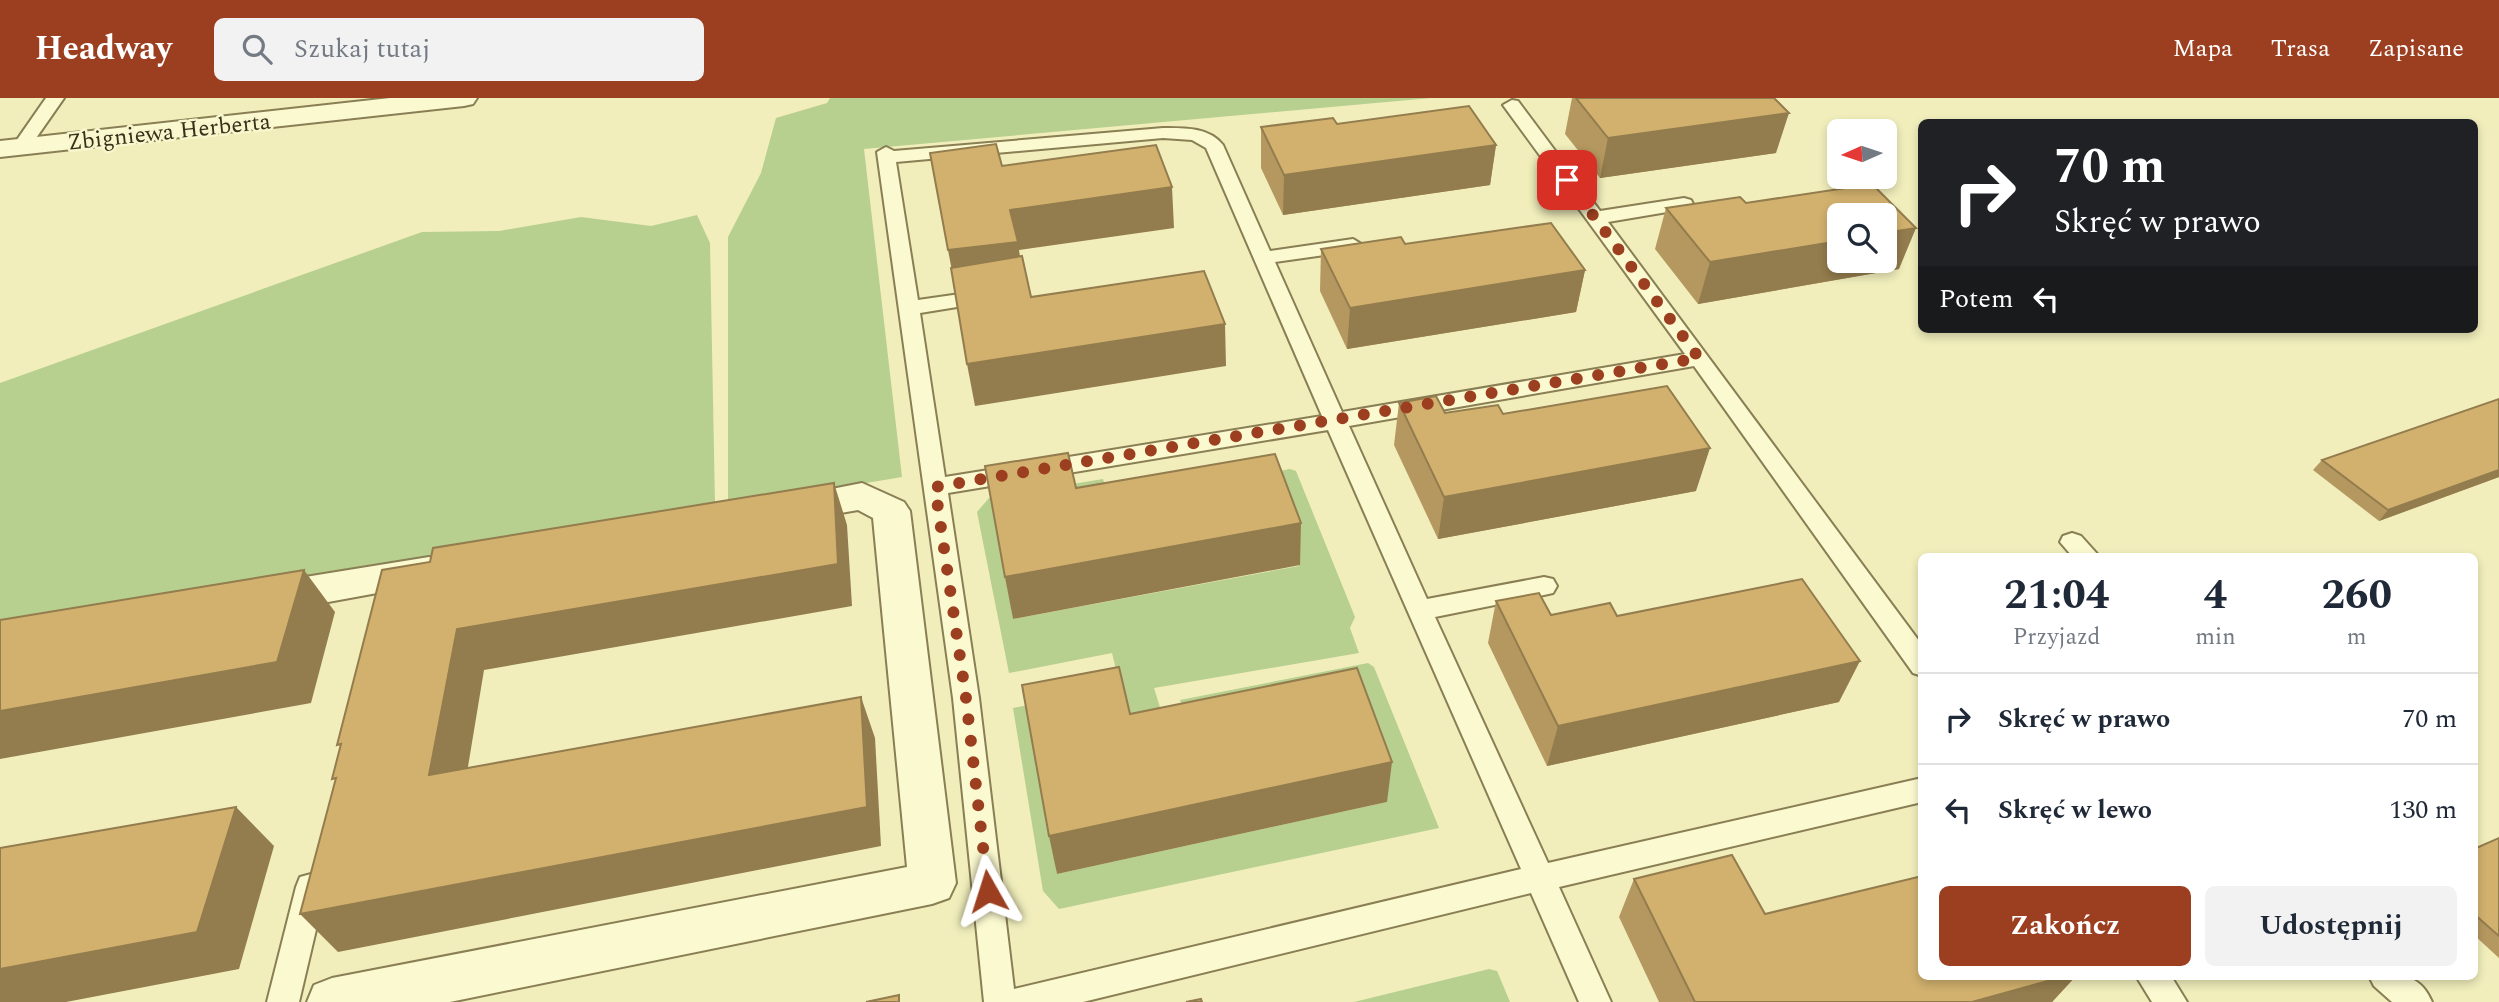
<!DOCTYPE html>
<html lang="pl">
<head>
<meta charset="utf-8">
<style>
	:root { --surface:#fff; --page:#f2f2f3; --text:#1f2937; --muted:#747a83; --line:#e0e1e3; --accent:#9c3f20 }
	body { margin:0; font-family:Spectral,serif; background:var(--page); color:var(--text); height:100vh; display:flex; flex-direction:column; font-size:26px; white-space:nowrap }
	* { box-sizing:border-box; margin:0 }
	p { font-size:23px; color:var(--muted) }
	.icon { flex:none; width:38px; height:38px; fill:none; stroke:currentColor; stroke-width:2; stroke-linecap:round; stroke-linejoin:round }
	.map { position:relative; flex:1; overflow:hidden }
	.details { position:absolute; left:1918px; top:455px; width:560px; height:427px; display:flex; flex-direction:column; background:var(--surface); border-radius:10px; box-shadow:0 4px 10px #0003 }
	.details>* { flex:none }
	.guide { position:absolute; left:1918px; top:21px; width:560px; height:214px; border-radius:10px; box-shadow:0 4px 10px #0003; background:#202124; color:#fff; overflow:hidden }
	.needle { width:46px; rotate:267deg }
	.fabs { position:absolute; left:1827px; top:21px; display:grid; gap:14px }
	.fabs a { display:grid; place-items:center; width:70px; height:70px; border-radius:10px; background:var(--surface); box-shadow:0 4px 10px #0003; font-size:35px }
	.pin { position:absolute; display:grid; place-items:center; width:60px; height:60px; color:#fff; margin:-30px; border-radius:14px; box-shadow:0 4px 10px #0006 }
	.me { position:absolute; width:77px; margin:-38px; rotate:354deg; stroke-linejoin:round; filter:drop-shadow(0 0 5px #0008) }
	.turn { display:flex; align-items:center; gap:24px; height:147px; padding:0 21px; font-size:32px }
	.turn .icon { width:91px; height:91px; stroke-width:2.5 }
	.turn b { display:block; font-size:49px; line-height:60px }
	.then { display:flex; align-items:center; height:66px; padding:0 21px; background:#0003; gap:14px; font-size:26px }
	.eta { display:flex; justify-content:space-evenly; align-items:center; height:119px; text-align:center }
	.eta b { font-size:42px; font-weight:700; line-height:49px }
	.primary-button { display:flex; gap:14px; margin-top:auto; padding:14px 21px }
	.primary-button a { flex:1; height:80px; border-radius:10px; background:var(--accent); color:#fff; font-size:28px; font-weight:700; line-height:80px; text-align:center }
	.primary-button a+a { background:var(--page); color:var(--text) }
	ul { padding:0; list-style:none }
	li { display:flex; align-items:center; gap:21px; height:91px; padding:0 21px; border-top:2px solid var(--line) }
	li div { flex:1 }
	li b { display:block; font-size:26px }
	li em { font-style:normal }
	header { display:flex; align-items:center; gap:42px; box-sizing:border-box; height:98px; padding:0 35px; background:var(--accent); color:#fff }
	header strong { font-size:33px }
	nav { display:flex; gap:38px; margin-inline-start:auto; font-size:24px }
	.search { width:490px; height:63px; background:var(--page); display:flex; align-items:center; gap:18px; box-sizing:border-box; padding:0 24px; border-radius:10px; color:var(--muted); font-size:26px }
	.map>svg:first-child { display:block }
	.green { fill:#b7cf8f }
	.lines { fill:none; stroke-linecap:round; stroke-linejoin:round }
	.service-casing { stroke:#897e54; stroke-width:4 }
	.minor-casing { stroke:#897e54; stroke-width:4 }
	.service { fill:#fbf9cf; fill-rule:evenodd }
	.minor { fill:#fbf9cf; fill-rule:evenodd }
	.wall { fill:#b5985f }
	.shaded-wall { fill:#937c4d }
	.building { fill:#d2b16e; stroke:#937c4d; stroke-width:2 }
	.route { stroke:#9c3f20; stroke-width:12; stroke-dasharray:0 21.6 }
	.labels { text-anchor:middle; stroke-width:5; stroke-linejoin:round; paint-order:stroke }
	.far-street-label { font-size:23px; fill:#37301a; stroke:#f8f6cc }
</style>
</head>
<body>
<header>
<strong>Headway</strong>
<div class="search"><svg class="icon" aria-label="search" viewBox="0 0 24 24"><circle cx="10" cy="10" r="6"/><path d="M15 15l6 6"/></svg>Szukaj tutaj</div>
<nav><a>Mapa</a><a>Trasa</a><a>Zapisane</a></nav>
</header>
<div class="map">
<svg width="2499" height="904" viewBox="0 0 2499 904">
	<rect width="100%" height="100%" fill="#f1eebc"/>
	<g class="green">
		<path d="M 830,0 L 1431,0 L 864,51 L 902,379 L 0,530 L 0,285 L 422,134 L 499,133 L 581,119 L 651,128 L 697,117 L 710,145 L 715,406 L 728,404 L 728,139 L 761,75 L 776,20 L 827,5 Z"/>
		<path d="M 1290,371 L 1296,373 L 1355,519 L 1350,530 L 1359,555 L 1154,590 L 1172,648 L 1134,656 L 1123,610 L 1030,628 L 1057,776 L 1387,704 L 1353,612 L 1194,644 L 1180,602 L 1368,565 L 1374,569 L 1439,730 L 1059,811 L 1043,793 L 1013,610 L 1120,588 L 1112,555 L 1009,575 L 977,414 L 989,400 L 1103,381 L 1116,426 L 1082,432 L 1074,397 L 994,410 L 1013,521 L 1299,468 L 1274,398 L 1133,423 L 1128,401 Z"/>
		<path d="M 1489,871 L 1497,873 L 1510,904 L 1354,904 Z"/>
	</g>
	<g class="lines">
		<defs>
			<g id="service">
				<path d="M 46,0 L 64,0 L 27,53 L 15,53 L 12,49 Z"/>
				<path d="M 1512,2 L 1518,3 L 1600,113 L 1684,100 L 1691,102 L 1693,106 L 1691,110 L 1608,124 L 1922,547 L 1922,578 L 1913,575 L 1694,268 L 1349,328 L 1427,501 L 1544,479 L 1553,481 L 1557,488 L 1553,495 L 1544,497 L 1435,519 L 1548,765 L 1922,680 L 1922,704 L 1559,789 L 1611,904 L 1579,904 L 1531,795 L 1083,904 L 984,904 L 953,600 L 877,54 L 886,49 L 894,53 L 1163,30 C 1184,30 1209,29 1223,47 L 1270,153 L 1353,141 L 1363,147 L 1353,153 L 1275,164 L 1342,314 L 1685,256 L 1503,7 ZM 1163,40 L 1192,42 L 1206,50 L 1322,318 L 945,379 L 920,215 L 988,204 L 995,202 L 998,198 L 995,194 L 988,192 L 918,202 L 896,64 ZM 1328,332 L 1521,771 L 1014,891 L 979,600 L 948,395 Z"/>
				<path d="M 2072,435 L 2081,438 L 2099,458 L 2072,458 L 2060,444 L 2063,438 Z"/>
				<path d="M 311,776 L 322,779 L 326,789 L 299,904 L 267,904 L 296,789 L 300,779 Z"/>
				<path d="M 2136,878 L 2171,878 L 2187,904 L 2152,904 Z"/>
				<path d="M 2369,878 C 2398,878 2419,873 2432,904 L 2392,904 L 2374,888 Z"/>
			</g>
			<g id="minor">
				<path d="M 390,0 L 477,0 L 473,6 L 464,8 L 0,59 L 0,43 Z"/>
				<path d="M 862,385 L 904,404 L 910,413 L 956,785 L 949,800 L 932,806 L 450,904 L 307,904 L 314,887 L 332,880 L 907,769 L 873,420 L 858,412 L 789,424 L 776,420 L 770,411 L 776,402 Z"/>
				<path d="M 429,459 L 443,463 L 449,473 L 443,483 L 268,515 L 254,511 L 248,500 L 254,489 L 268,485 Z"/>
			</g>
		</defs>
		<use href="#service" class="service-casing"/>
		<use href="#minor" class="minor-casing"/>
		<use href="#service" class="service"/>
		<use href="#minor" class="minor"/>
	</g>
	<g class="wall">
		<path d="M 1572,0 L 1774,0 L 1776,55 L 1600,80 L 1565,36 Z"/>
		<path d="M 1337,26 L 1496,47 L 1490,87 L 1283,117 L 1261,70 L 1261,29 Z"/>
		<path d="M 1746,105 L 1899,171 L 1698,206 L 1655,151 L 1666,110 Z"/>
		<path d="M 1405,146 L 1585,172 L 1576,214 L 1347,251 L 1320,193 L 1321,151 Z"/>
		<path d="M 2499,301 L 2499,379 L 2379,423 L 2313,372 L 2322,362 Z"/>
		<path d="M 1399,305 L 1445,315 L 1503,316 L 1696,393 L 1438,441 L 1394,347 Z"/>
		<path d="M 1496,503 L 1551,517 L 1617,518 L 1839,604 L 1547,668 L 1488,545 Z"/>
		<path d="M 2499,740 L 2499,860 L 2474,837 L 2474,751 Z"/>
		<path d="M 1634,781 L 1765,816 L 2076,878 L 2052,904 L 1659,904 L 1619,819 Z"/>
	</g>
	<g class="shaded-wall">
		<path d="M 1789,15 L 1776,55 L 1600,80 L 1608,40 Z"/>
		<path d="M 1496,47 L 1490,87 L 1283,117 L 1284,77 Z"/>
		<path d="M 1172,89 L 1174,130 L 1019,152 L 1024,185 L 956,194 L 948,152 L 1010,112 Z"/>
		<path d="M 1916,130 L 1899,171 L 1698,206 L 1710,164 L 1839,143 L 1839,163 L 1885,163 L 1885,135 Z"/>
		<path d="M 1585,172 L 1576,214 L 1347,251 L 1350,210 Z"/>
		<path d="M 1225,226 L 1226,268 L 975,308 L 967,266 Z"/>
		<path d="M 1710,350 L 1696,393 L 1438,441 L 1444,399 Z"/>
		<path d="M 2499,372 L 2499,379 L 2379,423 L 2388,412 Z"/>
		<path d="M 834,385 L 847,427 L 852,508 L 484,572 L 460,717 L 429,677 L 457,531 Z"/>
		<path d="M 1301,425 L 1300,467 L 1013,521 L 1005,479 Z"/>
		<path d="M 304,472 L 335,514 L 311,605 L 0,661 L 0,613 Z"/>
		<path d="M 1860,563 L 1839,604 L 1547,668 L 1558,628 Z"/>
		<path d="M 861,599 L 875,640 L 881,748 L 338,854 L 300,816 Z"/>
		<path d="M 1392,664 L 1387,704 L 1057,776 L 1049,738 Z"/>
		<path d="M 236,709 L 274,748 L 239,871 L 66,904 L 0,904 L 0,871 Z"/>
		<path d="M 2066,878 L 2076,878 L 2052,904 L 1972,904 Z"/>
	</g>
	<g class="building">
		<path d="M 1576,0 L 1774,0 L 1789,15 L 1608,40 Z"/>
		<path d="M 1469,8 L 1496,47 L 1284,77 L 1261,29 L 1333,20 L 1337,26 Z"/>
		<path d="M 996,46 L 1002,68 L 1156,47 L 1172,89 L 1010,112 L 1018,144 L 948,152 L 930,55 Z"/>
		<path d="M 1872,86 L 1916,130 L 1885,135 L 1885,117 L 1839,117 L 1839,143 L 1710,164 L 1666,110 L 1740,99 L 1746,105 Z"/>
		<path d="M 1551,125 L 1585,172 L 1350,210 L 1321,151 L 1401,139 L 1405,146 Z"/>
		<path d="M 1022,158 L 1031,199 L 1204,173 L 1225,226 L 967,266 L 951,170 Z"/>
		<path d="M 1667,288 L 1710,350 L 1444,399 L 1399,305 L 1436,298 L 1445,315 L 1498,307 L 1503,316 Z"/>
		<path d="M 2499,301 L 2499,372 L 2388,412 L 2322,362 Z"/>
		<path d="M 1068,355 L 1076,390 L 1275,356 L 1301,425 L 1005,479 L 985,368 Z"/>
		<path d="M 834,385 L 838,466 L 457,531 L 429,677 L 861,599 L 867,709 L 300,816 L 336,680 L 332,681 L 341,646 L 337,647 L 382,472 L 430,464 L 433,450 Z"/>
		<path d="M 304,472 L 277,564 L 0,613 L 0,522 Z"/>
		<path d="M 1802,481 L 1860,563 L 1558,628 L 1496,503 L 1539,495 L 1551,517 L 1610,505 L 1617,518 Z"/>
		<path d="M 1119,569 L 1130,616 L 1357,570 L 1392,664 L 1049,738 L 1022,587 Z"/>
		<path d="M 236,709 L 197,834 L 0,871 L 0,750 Z"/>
		<path d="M 2499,740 L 2499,838 L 2474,816 L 2474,751 Z"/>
		<path d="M 1732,757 L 1765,816 L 1922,778 L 1922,878 L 2066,878 L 1972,904 L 1695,904 L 1634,781 Z"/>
		<path d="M 899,897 L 899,904 L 866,904 Z"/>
		<path d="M 1201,901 L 1202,904 L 1186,904 Z"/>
	</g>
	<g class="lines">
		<path class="route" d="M 988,793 L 966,600 L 935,389 L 1699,260 L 1567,82"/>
	</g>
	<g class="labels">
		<g class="far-street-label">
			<text transform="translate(169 33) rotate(-6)" y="8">Zbigniewa Herberta</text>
		</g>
	</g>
</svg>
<div class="fabs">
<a><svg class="needle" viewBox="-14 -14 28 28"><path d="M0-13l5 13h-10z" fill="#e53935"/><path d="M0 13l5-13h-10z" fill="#747a83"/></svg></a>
<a><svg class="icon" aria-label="search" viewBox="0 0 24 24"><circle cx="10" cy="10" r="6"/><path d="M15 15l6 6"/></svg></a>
</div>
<div class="pin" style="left:1567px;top:82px;background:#d93025"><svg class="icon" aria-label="arrive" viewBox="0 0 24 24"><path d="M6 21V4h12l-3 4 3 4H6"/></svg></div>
<svg class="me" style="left:988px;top:793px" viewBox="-20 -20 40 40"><path d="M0-17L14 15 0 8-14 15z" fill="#9c3f20" stroke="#fff" stroke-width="4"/></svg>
<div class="guide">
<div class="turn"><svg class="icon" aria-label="right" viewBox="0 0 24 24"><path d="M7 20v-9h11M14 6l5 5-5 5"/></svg><div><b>70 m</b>Skręć w prawo</div></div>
<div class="then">Potem<svg class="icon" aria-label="left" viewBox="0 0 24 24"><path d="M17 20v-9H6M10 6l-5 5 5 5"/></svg></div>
</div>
<section class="details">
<div class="eta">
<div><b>21:04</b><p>Przyjazd</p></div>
<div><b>4</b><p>min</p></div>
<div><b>260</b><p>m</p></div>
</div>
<ul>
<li><svg class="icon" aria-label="right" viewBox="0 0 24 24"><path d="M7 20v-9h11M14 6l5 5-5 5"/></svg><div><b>Skręć w prawo</b></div><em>70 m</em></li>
<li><svg class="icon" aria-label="left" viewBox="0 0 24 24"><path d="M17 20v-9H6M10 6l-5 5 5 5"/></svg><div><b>Skręć w lewo</b></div><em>130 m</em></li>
</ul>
<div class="primary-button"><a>Zakończ</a><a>Udostępnij</a></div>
</section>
</div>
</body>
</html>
